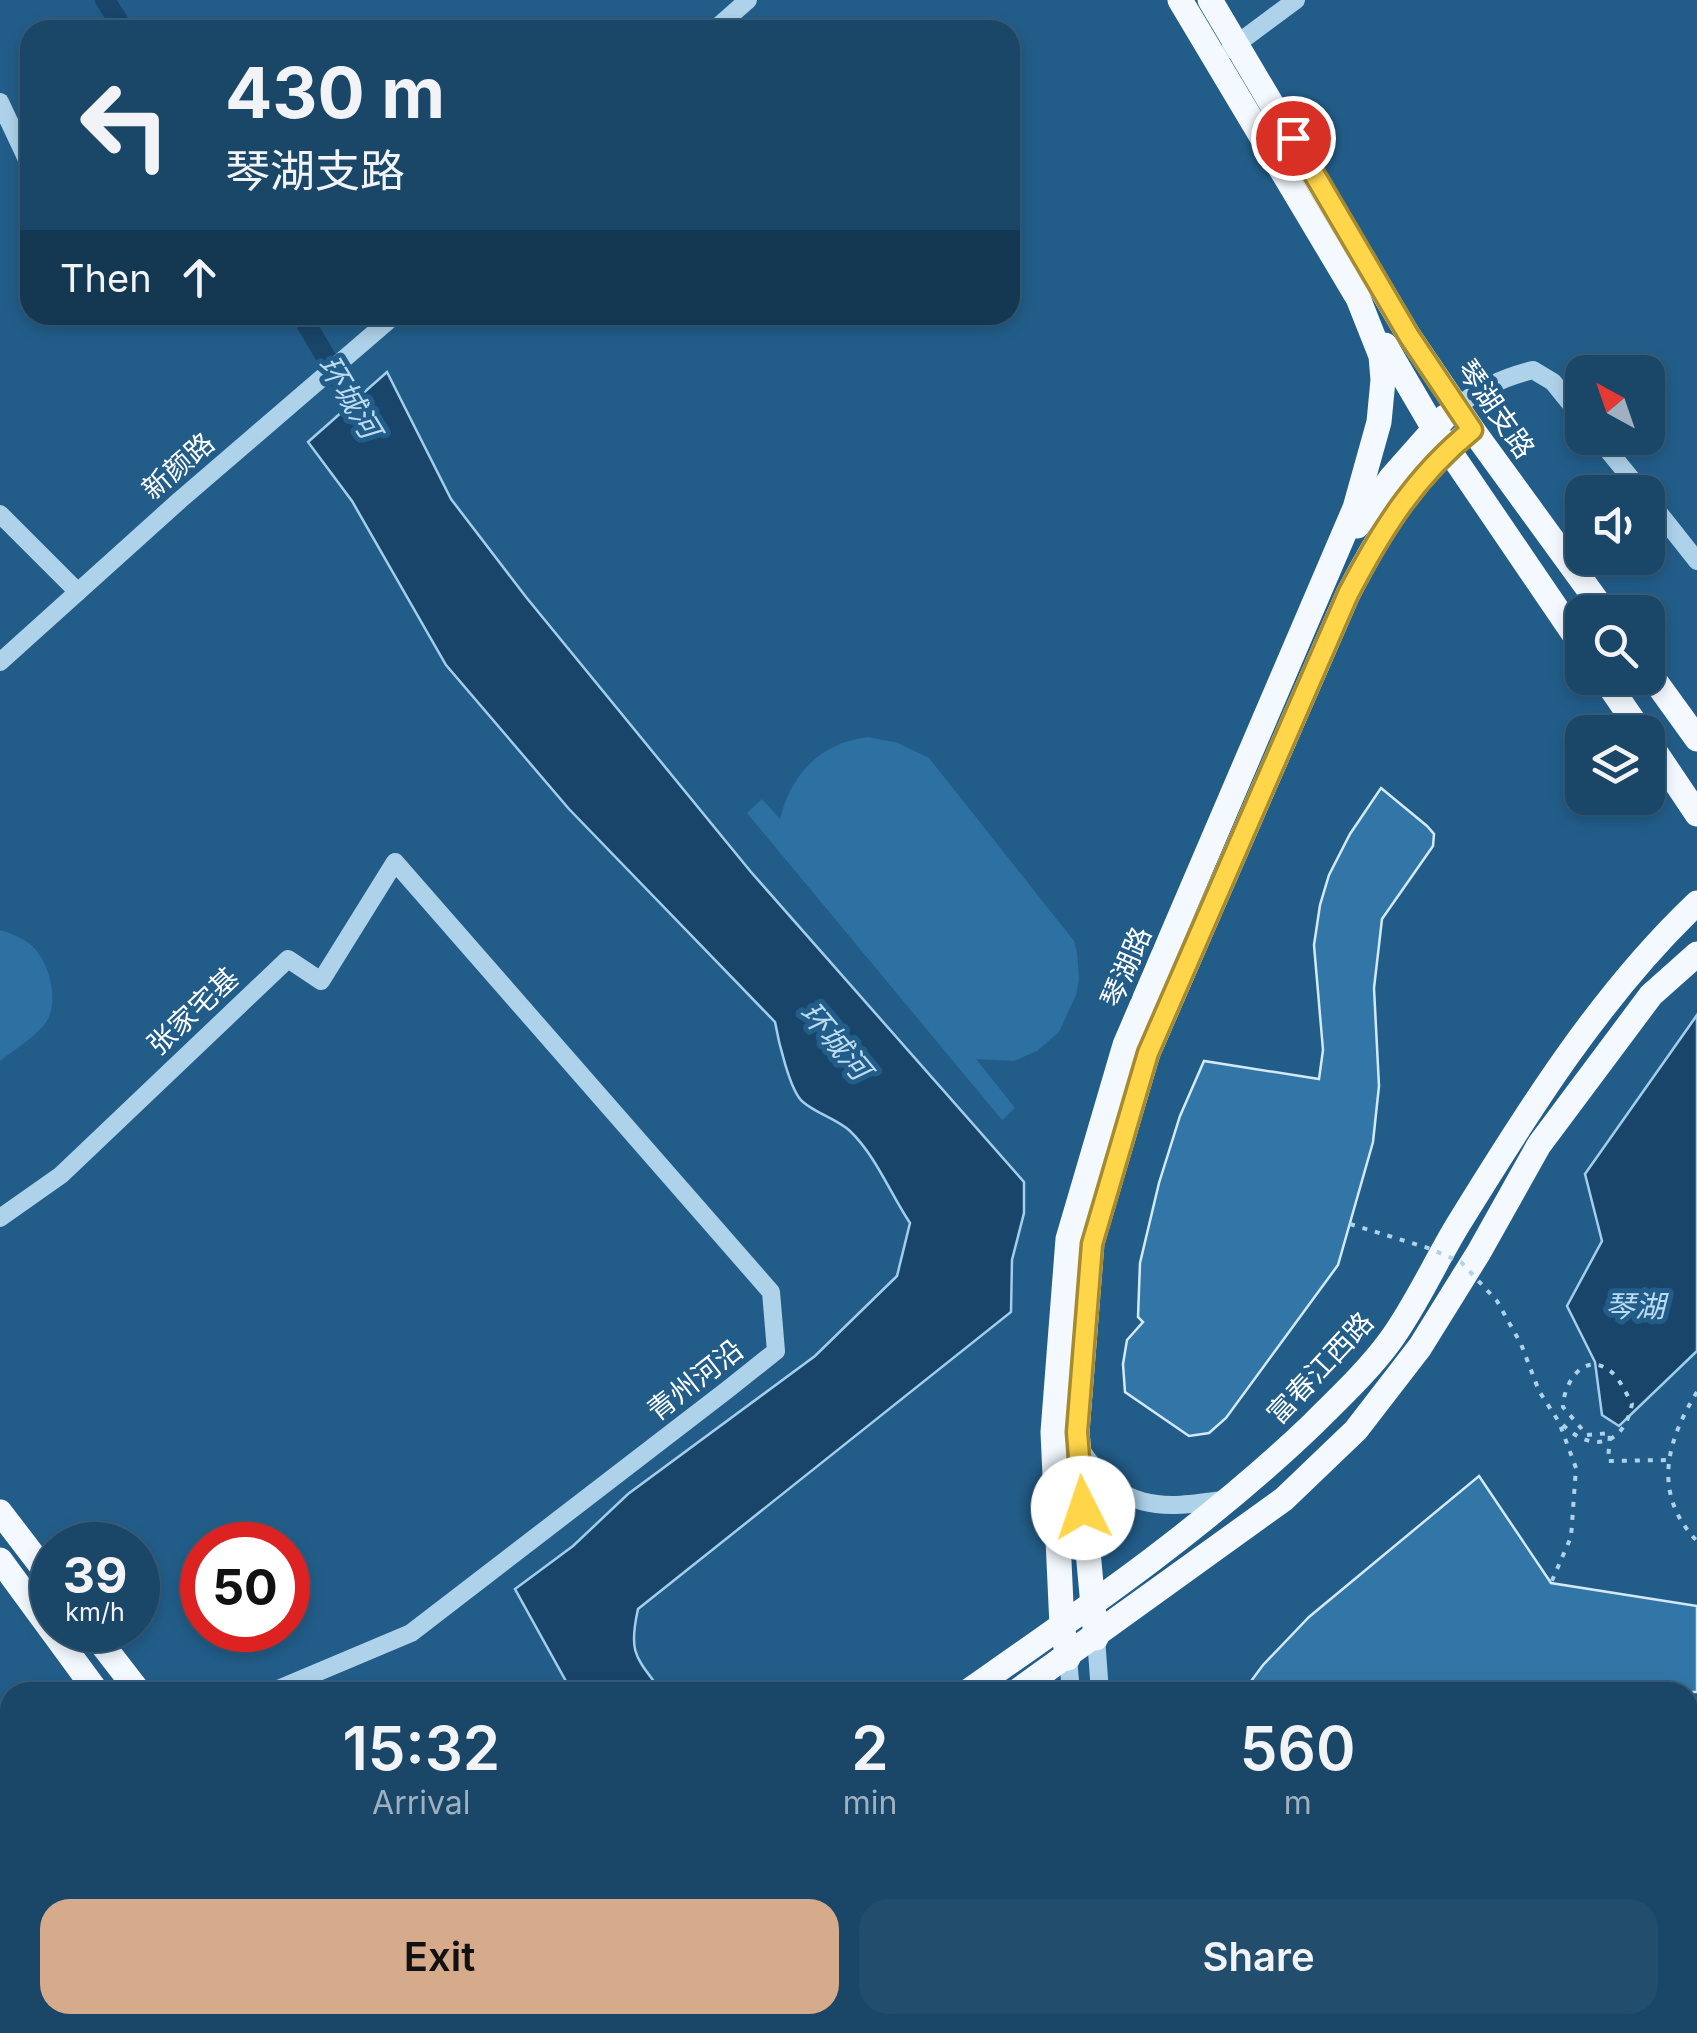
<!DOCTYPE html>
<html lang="en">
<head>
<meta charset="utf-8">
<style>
	:root { --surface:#1a4667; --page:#234d6d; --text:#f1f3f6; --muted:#9fb1c0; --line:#385e7b; --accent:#d6ab8b }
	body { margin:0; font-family:Inter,"Noto Sans SC",sans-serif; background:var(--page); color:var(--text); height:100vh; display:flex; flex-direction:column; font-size:38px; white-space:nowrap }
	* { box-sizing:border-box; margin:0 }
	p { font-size:32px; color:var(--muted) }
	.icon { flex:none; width:55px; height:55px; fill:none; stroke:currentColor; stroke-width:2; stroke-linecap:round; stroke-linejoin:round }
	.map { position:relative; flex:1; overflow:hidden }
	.details { position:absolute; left:0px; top:1682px; width:1698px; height:352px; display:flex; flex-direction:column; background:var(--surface); border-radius:30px 30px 0 0; box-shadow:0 5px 15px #0003,0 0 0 2px var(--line) }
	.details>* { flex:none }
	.hud { position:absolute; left:20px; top:20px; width:1000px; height:305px; border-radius:30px; box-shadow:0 5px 15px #0003,0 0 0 2px var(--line); background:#1a4667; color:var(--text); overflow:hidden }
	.needle { width:65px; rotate:320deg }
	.fabs { position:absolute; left:1565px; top:355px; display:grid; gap:20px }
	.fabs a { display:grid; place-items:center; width:100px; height:100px; border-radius:20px; background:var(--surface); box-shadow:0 5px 15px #0003,0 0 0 2px var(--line); font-size:50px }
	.speed { position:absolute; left:30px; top:1522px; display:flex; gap:20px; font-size:50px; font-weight:700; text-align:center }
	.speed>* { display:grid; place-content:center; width:130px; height:130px; border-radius:50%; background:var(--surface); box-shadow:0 5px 15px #0003,0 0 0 2px var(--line); line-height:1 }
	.speed small { font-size:25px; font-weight:400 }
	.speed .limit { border:15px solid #d22; background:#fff; color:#111 }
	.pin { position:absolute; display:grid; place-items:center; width:85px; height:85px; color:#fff; margin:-42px; border:5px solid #fff; border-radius:50%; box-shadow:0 2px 10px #0007 }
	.me { position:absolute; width:110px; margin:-55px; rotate:356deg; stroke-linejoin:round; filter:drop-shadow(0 0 8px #0008) }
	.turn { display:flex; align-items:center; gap:35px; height:210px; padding:0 40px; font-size:45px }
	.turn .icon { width:130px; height:130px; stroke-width:2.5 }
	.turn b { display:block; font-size:70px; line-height:85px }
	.then { display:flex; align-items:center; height:95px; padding:0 40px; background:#0003; gap:20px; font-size:38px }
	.eta { display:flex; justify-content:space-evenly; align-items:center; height:170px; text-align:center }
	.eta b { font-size:60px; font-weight:600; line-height:70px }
	.button { display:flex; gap:20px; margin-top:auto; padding:20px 40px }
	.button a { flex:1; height:115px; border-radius:30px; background:var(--accent); color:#111; font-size:40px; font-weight:600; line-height:115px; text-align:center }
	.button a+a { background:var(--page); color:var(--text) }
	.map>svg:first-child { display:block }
	.green { fill:#2c71a2 }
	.water { fill:#184569; stroke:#a2ceeb; stroke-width:2.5 }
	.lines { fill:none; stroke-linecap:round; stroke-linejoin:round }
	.canal { stroke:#184569; stroke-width:20 }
	.building { fill:#3276a7; stroke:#d3e9f8; stroke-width:2.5 }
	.path { stroke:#aed2ea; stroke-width:4; stroke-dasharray:5 8; stroke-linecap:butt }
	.minor { stroke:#aed2ea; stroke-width:18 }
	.major { stroke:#f3f9fe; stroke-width:25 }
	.path-bridge { stroke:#aed2ea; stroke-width:4; stroke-dasharray:5 8; stroke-linecap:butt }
	.route-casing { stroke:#a68a30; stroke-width:25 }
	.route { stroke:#ffd54a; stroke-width:18 }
	.labels { text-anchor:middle; stroke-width:10; stroke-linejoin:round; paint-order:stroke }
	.street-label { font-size:28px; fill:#fff; stroke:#225d89 }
	.water-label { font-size:30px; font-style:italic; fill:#badbf1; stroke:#225d89 }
</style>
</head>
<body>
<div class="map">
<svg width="1697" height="2033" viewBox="0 0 1697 2033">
	<rect width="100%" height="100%" fill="#225d89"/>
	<g class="green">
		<path d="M 868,737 L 898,743 L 929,758 L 1074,941 L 1077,953 L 1079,979 L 1076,995 L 1059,1032 L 1037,1051 L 1014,1061 L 976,1059 L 1015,1108 L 1002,1120 L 747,813 L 762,799 L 780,819 C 791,774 820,743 868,737 Z"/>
		<path d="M 0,930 C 12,934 27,939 35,949 C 51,967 60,1006 44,1025 C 32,1039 14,1050 0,1061 Z"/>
	</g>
	<g class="water">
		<path d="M 387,372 L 451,499 L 526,597 L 751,872 L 1024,1182 L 1024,1213 L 1012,1260 L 1011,1312 L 638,1609 C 628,1654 636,1657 662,1692 L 572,1692 L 515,1589 L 573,1546 L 628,1494 L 815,1356 L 897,1276 L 910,1223 C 890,1193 876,1156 850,1131 C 837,1119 817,1114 803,1102 C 790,1092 778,1039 775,1022 L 569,809 L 446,665 L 352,501 L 308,442 Z"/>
		<path d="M 1697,1015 L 1697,1351 L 1619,1426 L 1602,1415 L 1595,1362 L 1567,1306 L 1602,1241 L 1585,1174 Z"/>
		<path d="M 1697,1809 L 1697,2033 L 1471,2033 L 1470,2025 L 1688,2025 L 1688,1810 Z"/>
		<path d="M 835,2025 L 949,2025 L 951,2033 L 835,2033 Z"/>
	</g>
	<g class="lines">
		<g class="canal">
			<path d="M 105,0 L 124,30"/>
			<path d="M 301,315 L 366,425"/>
		</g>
	</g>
	<g class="building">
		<path d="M 1381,788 L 1427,826 L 1434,834 L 1433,846 L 1382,919 L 1374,988 L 1379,1086 L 1373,1142 L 1338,1265 L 1226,1418 L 1209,1433 L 1189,1436 L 1125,1392 L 1123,1364 L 1127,1340 L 1143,1322 L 1138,1317 L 1140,1263 L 1159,1183 L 1180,1116 L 1204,1061 L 1319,1079 L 1323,1050 L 1314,945 L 1320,905 L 1329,875 L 1350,834 Z"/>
		<path d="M 1479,1476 L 1551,1583 L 1697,1606 L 1697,1692 L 1243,1692 L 1263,1665 L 1309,1617 Z"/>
	</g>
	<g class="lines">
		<g class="path">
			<path d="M 1697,1392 C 1666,1442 1652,1494 1697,1541"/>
			<path d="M 1587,1435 L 1610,1433 L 1608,1461 L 1670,1460"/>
		</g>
		<g class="minor">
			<path d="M 714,30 L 748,0"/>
			<path d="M 1230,49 L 1296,0"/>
			<path d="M 0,102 L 30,166"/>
			<path d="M 1456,408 C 1479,388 1504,377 1533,370 L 1553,382 L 1582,418"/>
			<path d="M 1598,438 L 1642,492"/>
			<path d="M 1648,499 L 1697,561"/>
			<path d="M 0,514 L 78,592"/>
			<path d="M 0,662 L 180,500 L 395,315"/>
			<path d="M 0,1218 L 61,1175 L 288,959 L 321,981 L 395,862 L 771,1292 L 776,1351 L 727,1390 L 411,1633 L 271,1692"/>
			<path d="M 1079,1447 C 1122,1512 1157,1510 1228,1499"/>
			<path d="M 1096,1638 L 1100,1692"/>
			<path d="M 1068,1658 L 1071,1692"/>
			<path d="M 1101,2025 L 1102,2033"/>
			<path d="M 1129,2025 L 1130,2033"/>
		</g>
		<g class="major">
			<path d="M 1210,0 L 1409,336 L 1472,429 L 1605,612"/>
			<path d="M 1385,345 L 1433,427 L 1582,646"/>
			<path d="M 1357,526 L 1391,478 L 1445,417"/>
			<path d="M 1648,671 L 1697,739"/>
			<path d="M 1604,678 L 1641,732"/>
			<path d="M 1648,741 L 1697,814"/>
			<path d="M 0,1512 L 52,1580"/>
			<path d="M 0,1560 L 97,1692"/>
			<path d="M 91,1630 L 139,1692"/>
			<path d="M 1096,1638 L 1077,1432 L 1092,1243 L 1148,1053 L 1348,594 C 1381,530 1415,476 1472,429"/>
			<path d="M 1068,1658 L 1062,1626 L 1053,1432 L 1068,1239 L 1125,1045 L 1355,508 L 1379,422 L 1383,380 L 1381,356 L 1358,298 L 1180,0"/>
			<path d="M 967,1692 C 1086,1609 1208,1525 1313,1424 C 1339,1398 1368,1371 1390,1341 C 1417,1304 1435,1262 1459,1223 C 1528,1111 1601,994 1697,903"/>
			<path d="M 1016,1692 L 1284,1499 L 1356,1430 L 1420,1347 L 1479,1252 L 1539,1145 L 1651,995 L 1697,954"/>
			<path d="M 339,2025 L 345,2033"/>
			<path d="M 396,2025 L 402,2033"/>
			<path d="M 502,2033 L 513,2025"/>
			<path d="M 546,2033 L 557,2025"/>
		</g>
		<g class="path-bridge">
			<path d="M 1350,1224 L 1428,1248 L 1461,1262 L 1497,1301 L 1521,1344 L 1539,1391 L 1559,1422 L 1576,1468 L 1571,1537 L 1551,1583"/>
			<path d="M 1563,1425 C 1593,1454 1624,1445 1632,1404 C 1626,1393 1619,1377 1609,1370 C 1582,1351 1563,1386 1563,1407 L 1587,1435"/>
		</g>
	</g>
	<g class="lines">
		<defs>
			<path id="route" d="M 1083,1508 L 1077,1432 L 1092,1244 L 1148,1053 L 1348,594 C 1381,531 1415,476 1472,430 L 1409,336 L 1293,138"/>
		</defs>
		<use href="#route" class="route-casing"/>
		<use href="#route" class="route"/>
	</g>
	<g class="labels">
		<g class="street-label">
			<text transform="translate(1496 409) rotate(55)" y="10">琴湖支路</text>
			<text transform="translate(178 466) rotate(-41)" y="10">新颜路</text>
			<text transform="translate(1126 967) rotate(-67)" y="10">琴湖路</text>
			<text transform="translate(193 1011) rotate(-43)" y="10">张家宅基</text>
			<text transform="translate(1320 1368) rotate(-47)" y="10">富春江西路</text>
			<text transform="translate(695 1380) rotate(-38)" y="10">青州河沿</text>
		</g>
		<g class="water-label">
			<text transform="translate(349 397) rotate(59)" y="10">环城河</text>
			<text transform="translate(835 1041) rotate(50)" y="10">环城河</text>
			<text x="1635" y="1317">琴湖</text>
		</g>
	</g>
</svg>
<div class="fabs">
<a><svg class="needle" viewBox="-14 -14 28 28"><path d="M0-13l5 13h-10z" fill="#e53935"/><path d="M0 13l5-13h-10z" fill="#9fb1c0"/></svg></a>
<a><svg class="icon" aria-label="sound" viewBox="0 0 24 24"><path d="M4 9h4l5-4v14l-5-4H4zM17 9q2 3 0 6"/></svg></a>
<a><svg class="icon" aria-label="search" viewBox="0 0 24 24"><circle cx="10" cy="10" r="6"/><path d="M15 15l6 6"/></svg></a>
<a><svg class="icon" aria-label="layers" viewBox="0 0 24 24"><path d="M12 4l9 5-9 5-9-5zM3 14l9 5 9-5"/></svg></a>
</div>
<div class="speed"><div>39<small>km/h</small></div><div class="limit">50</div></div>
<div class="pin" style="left:1293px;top:138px;background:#d93025"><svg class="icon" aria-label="arrive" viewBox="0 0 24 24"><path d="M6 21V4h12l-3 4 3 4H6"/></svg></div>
<svg class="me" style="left:1083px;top:1508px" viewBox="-20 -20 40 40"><circle r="19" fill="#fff"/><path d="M0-13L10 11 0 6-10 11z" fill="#ffd54a"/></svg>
<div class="hud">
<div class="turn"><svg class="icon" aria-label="left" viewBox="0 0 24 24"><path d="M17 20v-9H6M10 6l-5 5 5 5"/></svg><div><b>430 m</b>琴湖支路</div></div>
<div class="then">Then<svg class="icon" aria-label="ahead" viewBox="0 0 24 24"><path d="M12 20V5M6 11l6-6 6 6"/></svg></div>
</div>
<section class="details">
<div class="eta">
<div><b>15:32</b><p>Arrival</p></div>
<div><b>2</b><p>min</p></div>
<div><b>560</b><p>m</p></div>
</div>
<div class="button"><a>Exit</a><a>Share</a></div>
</section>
</div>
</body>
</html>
